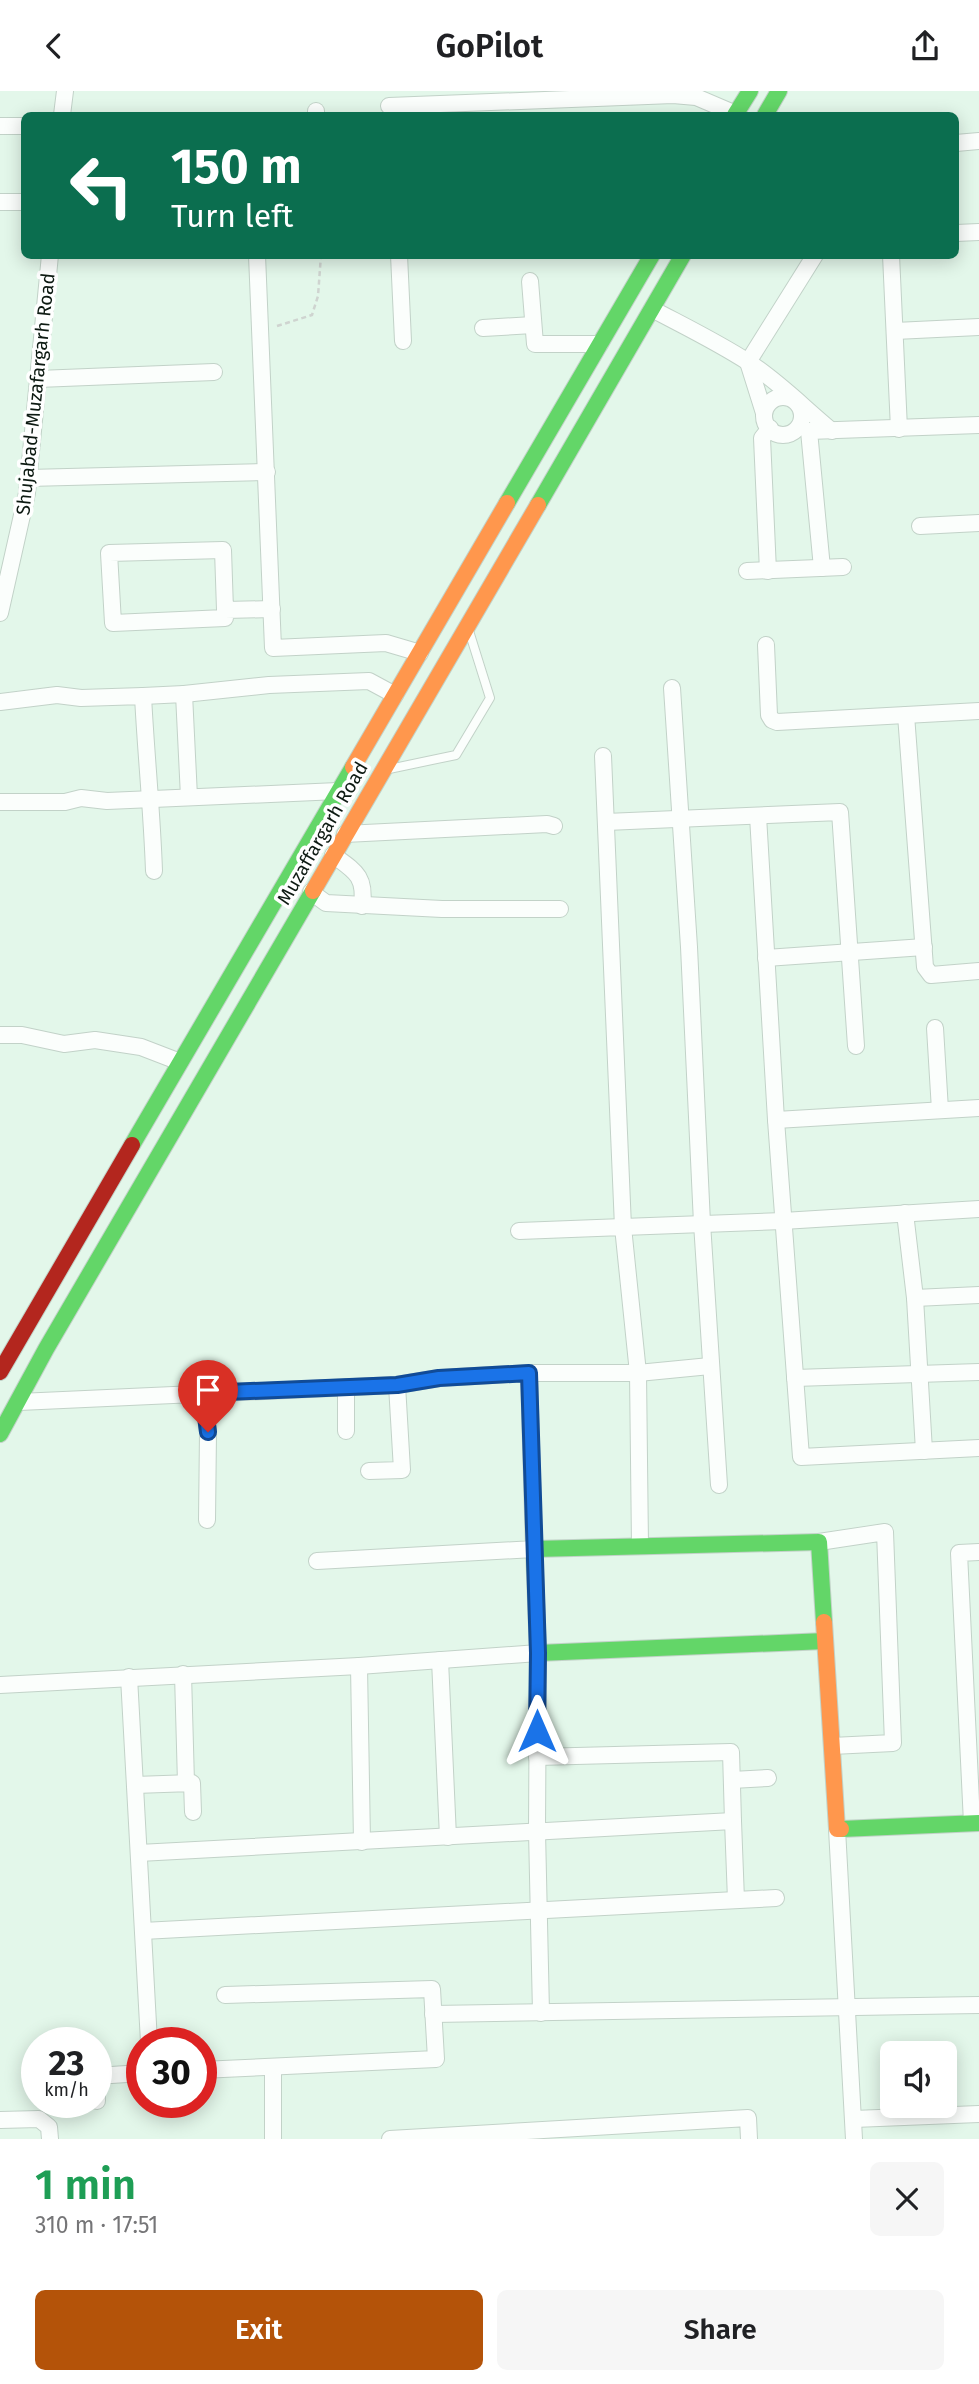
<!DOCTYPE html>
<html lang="en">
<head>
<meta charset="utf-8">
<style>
	:root { --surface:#fff; --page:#f6f6f6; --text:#202124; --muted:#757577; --accent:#b45309 }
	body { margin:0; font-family:"Fira Sans",sans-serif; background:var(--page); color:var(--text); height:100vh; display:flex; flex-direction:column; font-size:26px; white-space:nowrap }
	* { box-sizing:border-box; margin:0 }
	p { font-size:23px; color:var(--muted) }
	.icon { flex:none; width:38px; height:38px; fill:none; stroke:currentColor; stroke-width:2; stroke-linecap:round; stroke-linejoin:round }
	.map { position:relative; height:2048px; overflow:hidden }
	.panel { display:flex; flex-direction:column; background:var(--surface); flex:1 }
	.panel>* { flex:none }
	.hud { position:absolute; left:21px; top:21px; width:938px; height:147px; border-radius:10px; box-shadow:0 4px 18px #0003; background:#0b6e4f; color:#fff; overflow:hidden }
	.buttons { position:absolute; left:880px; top:1950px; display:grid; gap:14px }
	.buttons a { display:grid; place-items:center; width:77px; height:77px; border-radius:10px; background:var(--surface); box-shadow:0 4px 18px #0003; font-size:35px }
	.speed { position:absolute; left:21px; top:1936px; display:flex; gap:14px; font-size:35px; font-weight:700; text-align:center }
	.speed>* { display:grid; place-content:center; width:91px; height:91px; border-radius:50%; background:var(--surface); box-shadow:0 4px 18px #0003; line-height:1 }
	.speed small { font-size:18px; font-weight:400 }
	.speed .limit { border:10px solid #d22; background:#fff; color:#111 }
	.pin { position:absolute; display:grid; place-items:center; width:60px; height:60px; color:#fff; margin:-72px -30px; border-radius:50% 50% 50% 0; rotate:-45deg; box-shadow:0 0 7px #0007 }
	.pin .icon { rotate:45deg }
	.me { position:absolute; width:77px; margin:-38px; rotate:0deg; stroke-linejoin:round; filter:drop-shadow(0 0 5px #0008) }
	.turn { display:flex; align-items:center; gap:24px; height:147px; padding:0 35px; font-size:32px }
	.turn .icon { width:91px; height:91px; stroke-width:2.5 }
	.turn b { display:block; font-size:49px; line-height:60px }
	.round { display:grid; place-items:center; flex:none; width:74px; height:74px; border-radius:10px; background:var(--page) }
	.overview { display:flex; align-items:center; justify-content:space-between; height:119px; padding:0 35px }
	h1 { font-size:42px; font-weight:600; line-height:52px; color:#1e9e55 }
	.cta { display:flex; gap:14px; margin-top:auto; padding:14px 35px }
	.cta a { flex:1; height:80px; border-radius:10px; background:var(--accent); color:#fff; font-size:28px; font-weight:600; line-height:80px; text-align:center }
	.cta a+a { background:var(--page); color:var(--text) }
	header { display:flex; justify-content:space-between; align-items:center; height:91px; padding:0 35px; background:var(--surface); font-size:32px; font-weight:600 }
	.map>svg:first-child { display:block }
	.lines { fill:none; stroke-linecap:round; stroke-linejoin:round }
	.lane-casing { stroke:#c2d2c8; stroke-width:10 }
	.street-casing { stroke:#c2d2c8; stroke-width:18 }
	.fast-casing { stroke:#c2d2c8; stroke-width:18 }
	.slow-casing { stroke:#c2d2c8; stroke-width:18 }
	.jam-casing { stroke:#c2d2c8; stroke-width:18 }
	.path { stroke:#cfd4d0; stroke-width:2.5; stroke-dasharray:5 3.5; stroke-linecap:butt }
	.lane { stroke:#fbfefc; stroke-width:8 }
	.street { stroke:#fbfefc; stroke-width:16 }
	.fast { stroke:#63d668; stroke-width:16 }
	.slow { stroke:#ff974d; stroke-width:16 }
	.jam { stroke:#b3261e; stroke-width:16 }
	.route-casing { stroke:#114b97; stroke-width:18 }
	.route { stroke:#1a73e8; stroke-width:12 }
	.labels { text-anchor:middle; stroke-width:7; stroke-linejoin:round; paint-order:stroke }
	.street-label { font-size:19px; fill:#0d1a12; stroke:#fff }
</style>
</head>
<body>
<header><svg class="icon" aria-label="back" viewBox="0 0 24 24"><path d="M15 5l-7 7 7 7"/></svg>GoPilot<svg class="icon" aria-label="share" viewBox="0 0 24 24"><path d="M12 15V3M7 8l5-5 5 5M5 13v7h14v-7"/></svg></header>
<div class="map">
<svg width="979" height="2048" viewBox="0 0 979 2048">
	<rect width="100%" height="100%" fill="#e3f7ea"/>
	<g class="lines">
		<defs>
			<path id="lane" d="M 389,678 L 456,664 L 490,607 L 469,540"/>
			<g id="street">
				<path d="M 389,15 L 673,4 L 696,6 L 736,23"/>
				<path d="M 316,20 L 316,24"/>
				<path d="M 62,24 L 65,0"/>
				<path d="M 0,35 L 24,35"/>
				<path d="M 956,52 L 979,50"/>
				<path d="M 0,111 L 24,111"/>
				<path d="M 956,142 L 979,141"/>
				<path d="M 257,164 L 273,557 L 386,552 L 420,562"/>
				<path d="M 399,164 L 403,250"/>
				<path d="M 891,164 L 899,338"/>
				<path d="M 530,190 L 535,253 L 600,253"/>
				<path d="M 652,218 C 684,235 717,251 748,271 C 778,290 804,317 832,340"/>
				<path d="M 483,237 L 533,234"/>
				<path d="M 895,240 L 979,236"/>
				<path d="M 38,288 L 214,281"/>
				<circle cx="783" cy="325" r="19"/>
				<path d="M 764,322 L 748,271 L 815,164"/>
				<path d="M 28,387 L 267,381"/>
				<path d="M 920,435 L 979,432"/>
				<path d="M 822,477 L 809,340 L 979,334"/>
				<path d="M 747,480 L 843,476"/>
				<path d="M 768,480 L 762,347 L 770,337"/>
				<path d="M 225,519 L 223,459 L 109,462 L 113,532 L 225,527 L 225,519 L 272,518"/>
				<path d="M 0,522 L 27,402 L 50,164"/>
				<path d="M 766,554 L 769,624 L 772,629 L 777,631 L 979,620"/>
				<path d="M 672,597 L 689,856 L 702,1132 L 719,1394"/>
				<path d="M 184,603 L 269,594 L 369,590 L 395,604"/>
				<path d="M 143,605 L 184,603 L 189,706"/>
				<path d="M 0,611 L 57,604 L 81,607 L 143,605 C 146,664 152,721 154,780"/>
				<path d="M 906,624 L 925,876 L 931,884 L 979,880"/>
				<path d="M 603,665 L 623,1136 L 783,1130 L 979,1118"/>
				<path d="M 0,711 L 65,711 L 81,707 L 107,710 L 338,700"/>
				<path d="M 758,725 L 776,1029 L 801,1366 L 979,1357"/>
				<path d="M 606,731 L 840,721 L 856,955"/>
				<path d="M 345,743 L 547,733 L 554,735"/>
				<path d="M 333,764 C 355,780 366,785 362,815"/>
				<path d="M 311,801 L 326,812 L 442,818 L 560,818"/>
				<path d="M 766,867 L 924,856"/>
				<path d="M 935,937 L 940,1019"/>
				<path d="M 0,944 L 22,944 L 64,953 L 95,949 L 141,956 L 180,971"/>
				<path d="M 776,1029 L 979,1017"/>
				<path d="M 905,1122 L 915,1207 L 924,1360"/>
				<path d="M 519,1140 L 623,1136 L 638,1282 L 640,1455"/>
				<path d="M 915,1207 L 979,1204"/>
				<path d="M 795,1287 L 979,1281"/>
				<path d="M 346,1296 L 346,1340"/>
				<path d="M 203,1302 L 208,1341 L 207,1429"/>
				<path d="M 19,1311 L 397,1294 L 439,1287 L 529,1282"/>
				<path d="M 369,1380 L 402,1379 L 397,1294"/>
				<path d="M 819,1451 L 885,1441 L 893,1652 L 832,1655"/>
				<path d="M 317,1470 L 534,1458 L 529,1282 L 638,1282 L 710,1275"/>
				<path d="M 440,1569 L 448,1746"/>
				<path d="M 359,1575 L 362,1751"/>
				<path d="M 183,1583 L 186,1692"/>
				<path d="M 129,1586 L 149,1951"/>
				<path d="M 0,1594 L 359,1575 L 538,1562 L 537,1740 L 541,1922"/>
				<path d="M 537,1666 L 731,1661 L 733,1730"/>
				<path d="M 732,1689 L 768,1687"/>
				<path d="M 135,1694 L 192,1692 L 193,1721"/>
				<path d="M 972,1732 L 959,1462 L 979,1461"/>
				<path d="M 837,1738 L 854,2048"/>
				<path d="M 139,1762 L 733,1730 L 736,1809"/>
				<path d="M 143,1840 L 776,1807"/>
				<path d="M 433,1923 L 979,1914"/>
				<path d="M 201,1979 L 436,1968 L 432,1898 L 225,1904"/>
				<path d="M 96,1985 L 142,1982"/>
				<path d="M 96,1985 L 97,2010"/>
				<path d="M 854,2028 L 979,2023"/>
				<path d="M 0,2029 L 39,2028 L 49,2036 L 50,2048"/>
				<path d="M 273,2048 L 273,1976"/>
				<path d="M 390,2048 L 748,2027 L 749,2048"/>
			</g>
			<g id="fast">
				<path d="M 735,24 L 750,0"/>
				<path d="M 765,24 L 779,0"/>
				<path d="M 507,412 L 652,164"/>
				<path d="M 538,414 L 683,164"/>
				<path d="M 132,1054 L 353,676"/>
				<path d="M 0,1343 L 46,1258 L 313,800"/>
				<path d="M 824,1531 L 819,1451 L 534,1458 L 538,1562 L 825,1550"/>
				<path d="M 841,1738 L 979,1732"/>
			</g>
			<g id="slow">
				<path d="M 353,676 L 507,412"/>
				<path d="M 313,800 L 538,414"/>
				<path d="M 824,1531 L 837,1738 L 841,1738"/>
			</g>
			<path id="jam" d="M 0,1281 L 132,1054"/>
		</defs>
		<use href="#lane" class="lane-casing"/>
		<use href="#street" class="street-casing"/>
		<use href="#fast" class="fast-casing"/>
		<use href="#slow" class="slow-casing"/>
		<use href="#jam" class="jam-casing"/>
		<path class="path" d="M 277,235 L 312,224 L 318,205 L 321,164"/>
		<use href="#lane" class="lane"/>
		<use href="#street" class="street"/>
		<use href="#fast" class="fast"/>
		<use href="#slow" class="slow"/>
		<use href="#jam" class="jam"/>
	</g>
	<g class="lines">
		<defs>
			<path id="route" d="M 208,1341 L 203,1302 L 397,1294 L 439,1287 L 529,1282 L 538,1562 L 537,1640"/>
		</defs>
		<use href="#route" class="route-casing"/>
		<use href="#route" class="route"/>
	</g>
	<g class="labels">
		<g class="street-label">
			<text transform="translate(35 303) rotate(-84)" y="7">Shujabad-Muzafargarh Road</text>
			<text transform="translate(322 742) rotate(-60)" y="7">Muzaffargarh Road</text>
		</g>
	</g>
</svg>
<div class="buttons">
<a><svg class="icon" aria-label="sound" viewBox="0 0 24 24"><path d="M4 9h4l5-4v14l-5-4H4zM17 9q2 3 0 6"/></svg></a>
</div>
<div class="speed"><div>23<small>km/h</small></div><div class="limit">30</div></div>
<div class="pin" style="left:208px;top:1341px;background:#d93025"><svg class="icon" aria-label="arrive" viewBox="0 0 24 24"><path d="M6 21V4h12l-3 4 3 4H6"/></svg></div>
<svg class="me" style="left:537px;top:1640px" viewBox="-20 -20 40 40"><path d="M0-17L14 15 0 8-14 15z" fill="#1a73e8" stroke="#fff" stroke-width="4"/></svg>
<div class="hud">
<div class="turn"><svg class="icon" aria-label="left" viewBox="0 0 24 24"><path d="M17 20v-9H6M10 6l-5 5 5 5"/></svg><div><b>150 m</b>Turn left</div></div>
</div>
</div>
<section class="panel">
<div class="overview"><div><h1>1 min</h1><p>310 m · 17:51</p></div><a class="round"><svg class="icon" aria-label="close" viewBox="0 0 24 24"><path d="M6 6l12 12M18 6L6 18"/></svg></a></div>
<div class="cta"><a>Exit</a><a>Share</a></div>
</section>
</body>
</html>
